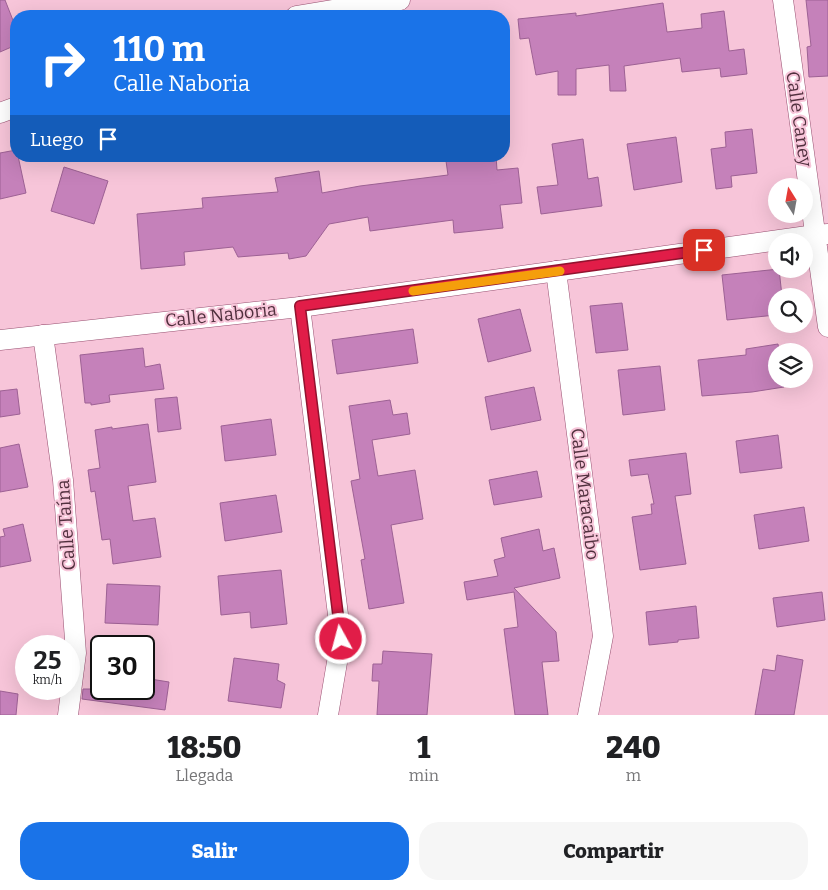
<!DOCTYPE html>
<html lang="es">
<head>
<meta charset="utf-8">
<style>
	:root { --surface:#fff; --page:#f6f6f6; --text:#202124; --muted:#757577; --accent:#1a73e8 }
	body { margin:0; font-family:Bitter,serif; background:var(--page); color:var(--text); height:100vh; display:flex; flex-direction:column; font-size:19px; white-space:nowrap }
	* { box-sizing:border-box; margin:0 }
	p { font-size:16px; color:var(--muted) }
	.icon { flex:none; width:28px; height:28px; fill:none; stroke:currentColor; stroke-width:2; stroke-linecap:round; stroke-linejoin:round }
	.map { position:relative; height:715px; overflow:hidden }
	.details { display:flex; flex-direction:column; background:var(--surface); flex:1 }
	.details>* { flex:none }
	.banner { position:absolute; left:10px; top:10px; width:500px; height:152px; border-radius:20px; box-shadow:0 5px 20px #0002; background:#1a73e8; color:#fff; overflow:hidden }
	.needle { width:32px; rotate:349deg }
	.buttons { position:absolute; left:768px; top:178px; display:grid; gap:10px }
	.buttons a { display:grid; place-items:center; width:45px; height:45px; border-radius:50%; background:var(--surface); box-shadow:0 5px 20px #0002; font-size:25px }
	.speed { position:absolute; left:15px; top:635px; display:flex; gap:10px; font-size:25px; font-weight:700; text-align:center }
	.speed>* { display:grid; place-content:center; width:65px; height:65px; border-radius:50%; background:var(--surface); box-shadow:0 5px 20px #0002; line-height:1 }
	.speed small { font-size:12px; font-weight:400 }
	.speed .limit { border:2px solid #111; border-radius:8px; background:#fff; color:#111 }
	.pin { position:absolute; display:grid; place-items:center; width:42px; height:42px; color:#fff; margin:-21px; border-radius:10px; box-shadow:0 2px 8px #0006 }
	.me { position:absolute; width:55px; margin:-28px; rotate:353deg; stroke-linejoin:round; filter:drop-shadow(0 0 4px #0008) }
	.turn { display:flex; align-items:center; gap:18px; height:105px; padding:0 20px; font-size:22px }
	.turn .icon { width:65px; height:65px; stroke-width:2.5 }
	.turn b { display:block; font-size:35px; line-height:42px }
	.then { display:flex; align-items:center; height:48px; padding:0 20px; background:#0003; gap:10px; font-size:19px }
	.eta { display:flex; justify-content:space-evenly; align-items:center; height:85px; text-align:center }
	.eta b { font-size:30px; font-weight:800; line-height:35px }
	.button { display:flex; gap:10px; margin-top:auto; padding:10px 20px }
	.button a { flex:1; height:58px; border-radius:20px; background:var(--accent); color:#fff; font-size:20px; font-weight:800; line-height:58px; text-align:center }
	.button a+a { background:var(--page); color:var(--text) }
	.map>svg:first-child { display:block }
	.building { fill:#c581ba; stroke:#9d6194 }
	.lines { fill:none; stroke-linecap:round; stroke-linejoin:round }
	.minor-casing { stroke:#985071; stroke-width:21 }
	.minor { stroke:#fff; stroke-width:20 }
	.route-casing { stroke:#92132f; stroke-width:12 }
	.route { stroke:#e11d48; stroke-width:9 }
	.slow { stroke:#f59e0b; stroke-width:9 }
	.labels { text-anchor:middle; stroke-width:4; stroke-linejoin:round; paint-order:stroke }
	.street-label { font-size:18px; fill:#51303e; stroke:#f7c5d9 }
</style>
</head>
<body>
<div class="map">
<svg width="828" height="715" viewBox="0 0 828 715">
	<rect width="100%" height="100%" fill="#f7c5d9"/>
	<g class="building">
		<path d="M 0,0 L 5,0 L 16,28 L 16,45 L 0,52 Z"/>
		<path d="M 806,0 L 828,0 L 828,76 L 809,77 L 807,47 L 811,46 Z"/>
		<path d="M 663,3 L 667,32 L 702,28 L 701,14 L 724,11 L 729,51 L 744,49 L 747,74 L 721,77 L 720,68 L 682,72 L 680,58 L 624,66 L 626,91 L 610,91 L 609,65 L 576,69 L 576,95 L 558,95 L 558,71 L 536,75 L 529,38 L 520,39 L 518,19 L 576,13 L 576,16 Z"/>
		<path d="M 752,129 L 757,173 L 731,176 L 732,187 L 716,189 L 711,149 L 726,147 L 725,132 Z"/>
		<path d="M 676,137 L 682,182 L 634,190 L 627,144 Z"/>
		<path d="M 583,139 L 588,179 L 598,177 L 602,206 L 541,214 L 537,187 L 558,185 L 552,144 Z"/>
		<path d="M 16,150 L 16,156 L 18,156 L 26,193 L 0,199 L 0,153 Z"/>
		<path d="M 496,156 L 497,170 L 518,168 L 522,203 L 500,205 L 503,228 L 454,233 L 453,220 L 370,231 L 368,217 L 329,224 L 306,256 L 289,259 L 288,253 L 238,257 L 233,247 L 184,252 L 185,265 L 141,269 L 137,214 L 203,208 L 202,198 L 278,192 L 275,178 L 319,171 L 322,193 L 360,186 L 448,175 L 446,161 Z"/>
		<path d="M 64,167 L 108,181 L 94,224 L 51,211 Z"/>
		<path d="M 779,269 L 782,296 L 776,296 L 776,315 L 727,320 L 722,275 Z"/>
		<path d="M 622,303 L 628,350 L 596,353 L 590,306 Z"/>
		<path d="M 520,309 L 531,351 L 488,362 L 478,319 Z"/>
		<path d="M 413,329 L 418,363 L 337,374 L 332,340 Z"/>
		<path d="M 778,344 L 779,351 L 776,351 L 776,379 L 783,379 L 784,387 L 752,392 L 702,396 L 698,360 L 746,355 L 746,349 Z"/>
		<path d="M 143,348 L 145,367 L 160,364 L 164,389 L 109,395 L 110,402 L 91,405 L 91,403 L 85,403 L 80,355 Z"/>
		<path d="M 660,366 L 665,410 L 623,415 L 618,370 Z"/>
		<path d="M 534,387 L 541,420 L 491,430 L 485,397 Z"/>
		<path d="M 17,389 L 20,414 L 0,417 L 0,391 Z"/>
		<path d="M 177,397 L 181,429 L 158,432 L 155,399 Z"/>
		<path d="M 390,400 L 393,415 L 407,413 L 410,434 L 372,440 L 378,476 L 415,470 L 423,519 L 391,525 L 404,603 L 369,609 L 361,560 L 365,559 L 351,481 L 360,479 L 349,406 Z"/>
		<path d="M 271,419 L 276,455 L 225,461 L 221,426 Z"/>
		<path d="M 148,424 L 156,482 L 128,486 L 133,521 L 155,518 L 161,557 L 113,564 L 110,539 L 102,540 L 95,491 L 91,492 L 88,470 L 100,468 L 95,430 L 112,427 L 112,429 Z"/>
		<path d="M 778,435 L 782,468 L 740,473 L 736,441 Z"/>
		<path d="M 19,444 L 28,487 L 0,492 L 0,448 Z"/>
		<path d="M 686,453 L 691,494 L 675,496 L 686,564 L 640,570 L 632,517 L 652,514 L 651,504 L 654,504 L 648,474 L 631,476 L 629,460 Z"/>
		<path d="M 537,471 L 542,497 L 494,505 L 489,480 Z"/>
		<path d="M 276,495 L 282,532 L 225,541 L 220,503 Z"/>
		<path d="M 804,507 L 809,541 L 759,549 L 754,515 Z"/>
		<path d="M 23,524 L 31,561 L 0,567 L 0,537 L 5,536 L 3,529 Z"/>
		<path d="M 539,529 L 543,551 L 554,548 L 560,578 L 514,588 L 556,632 L 559,661 L 542,662 L 548,715 L 515,715 L 504,629 L 518,627 L 514,592 L 467,600 L 464,582 L 498,576 L 494,560 L 505,557 L 501,538 Z"/>
		<path d="M 281,570 L 287,624 L 251,628 L 250,612 L 221,615 L 218,576 Z"/>
		<path d="M 107,584 L 160,586 L 158,625 L 105,623 Z"/>
		<path d="M 822,592 L 825,620 L 777,627 L 773,598 Z"/>
		<path d="M 696,606 L 699,638 L 678,640 L 678,642 L 649,645 L 646,612 Z"/>
		<path d="M 383,651 L 432,654 L 427,715 L 377,715 L 379,681 L 372,681 L 373,664 L 382,664 Z"/>
		<path d="M 777,655 L 803,660 L 794,715 L 755,715 L 763,669 L 775,671 Z"/>
		<path d="M 234,658 L 279,664 L 277,680 L 285,684 L 281,708 L 228,701 Z"/>
		<path d="M 144,678 L 169,682 L 165,710 L 82,699 L 83,689 L 144,689 Z"/>
		<path d="M 0,691 L 18,694 L 16,715 L 0,715 Z"/>
	</g>
	<g class="lines">
		<defs>
			<g id="minor">
				<path d="M 783,0 L 828,327"/>
				<path d="M 296,16 L 339,9 L 400,0"/>
				<path d="M 0,113 L 16,107"/>
				<path d="M 556,271 L 603,636 L 588,715"/>
				<path d="M 300,307 L 341,639 L 328,715"/>
				<path d="M 43,335 L 63,480 L 76,653 L 68,715"/>
				<path d="M 0,340 L 300,307 L 815,235 L 828,234"/>
			</g>
		</defs>
		<use href="#minor" class="minor-casing"/>
		<use href="#minor" class="minor"/>
	</g>
	<g class="lines">
		<defs>
			<path id="route" d="M 341,639 L 300,306 L 704,250"/>
		</defs>
		<use href="#route" class="route-casing"/>
		<use href="#route" class="route"/>
		<path class="slow" d="M 413,291 L 560,271"/>
	</g>
	<g class="labels">
		<g class="street-label">
			<text transform="translate(799 119) rotate(82)" y="6">Calle Caney</text>
			<text transform="translate(221 315) rotate(-6)" y="6">Calle Naboria</text>
			<text transform="translate(585 494) rotate(83)" y="6">Calle Maracaibo</text>
			<text transform="translate(66 525) rotate(-94)" y="6">Calle Taína</text>
		</g>
	</g>
</svg>
<div class="buttons">
<a><svg class="needle" viewBox="-14 -14 28 28"><path d="M0-13l5 13h-10z" fill="#e53935"/><path d="M0 13l5-13h-10z" fill="#757577"/></svg></a>
<a><svg class="icon" aria-label="sound" viewBox="0 0 24 24"><path d="M4 9h4l5-4v14l-5-4H4zM17 9q2 3 0 6"/></svg></a>
<a><svg class="icon" aria-label="search" viewBox="0 0 24 24"><circle cx="10" cy="10" r="6"/><path d="M15 15l6 6"/></svg></a>
<a><svg class="icon" aria-label="layers" viewBox="0 0 24 24"><path d="M12 4l9 5-9 5-9-5zM3 14l9 5 9-5"/></svg></a>
</div>
<div class="speed"><div>25<small>km/h</small></div><div class="limit">30</div></div>
<div class="pin" style="left:704px;top:250px;background:#d93025"><svg class="icon" aria-label="arrive" viewBox="0 0 24 24"><path d="M6 21V4h12l-3 4 3 4H6"/></svg></div>
<svg class="me" style="left:341px;top:639px" viewBox="-20 -20 40 40"><circle r="17" fill="#e11d48" stroke="#fff" stroke-width="3"/><path d="M0-11L8 9 0 5-8 9z" fill="#fff"/></svg>
<div class="banner">
<div class="turn"><svg class="icon" aria-label="right" viewBox="0 0 24 24"><path d="M7 20v-9h11M14 6l5 5-5 5"/></svg><div><b>110 m</b>Calle Naboria</div></div>
<div class="then">Luego<svg class="icon" aria-label="arrive" viewBox="0 0 24 24"><path d="M6 21V4h12l-3 4 3 4H6"/></svg></div>
</div>
</div>
<section class="details">
<div class="eta">
<div><b>18:50</b><p>Llegada</p></div>
<div><b>1</b><p>min</p></div>
<div><b>240</b><p>m</p></div>
</div>
<div class="button"><a>Salir</a><a>Compartir</a></div>
</section>
</body>
</html>
